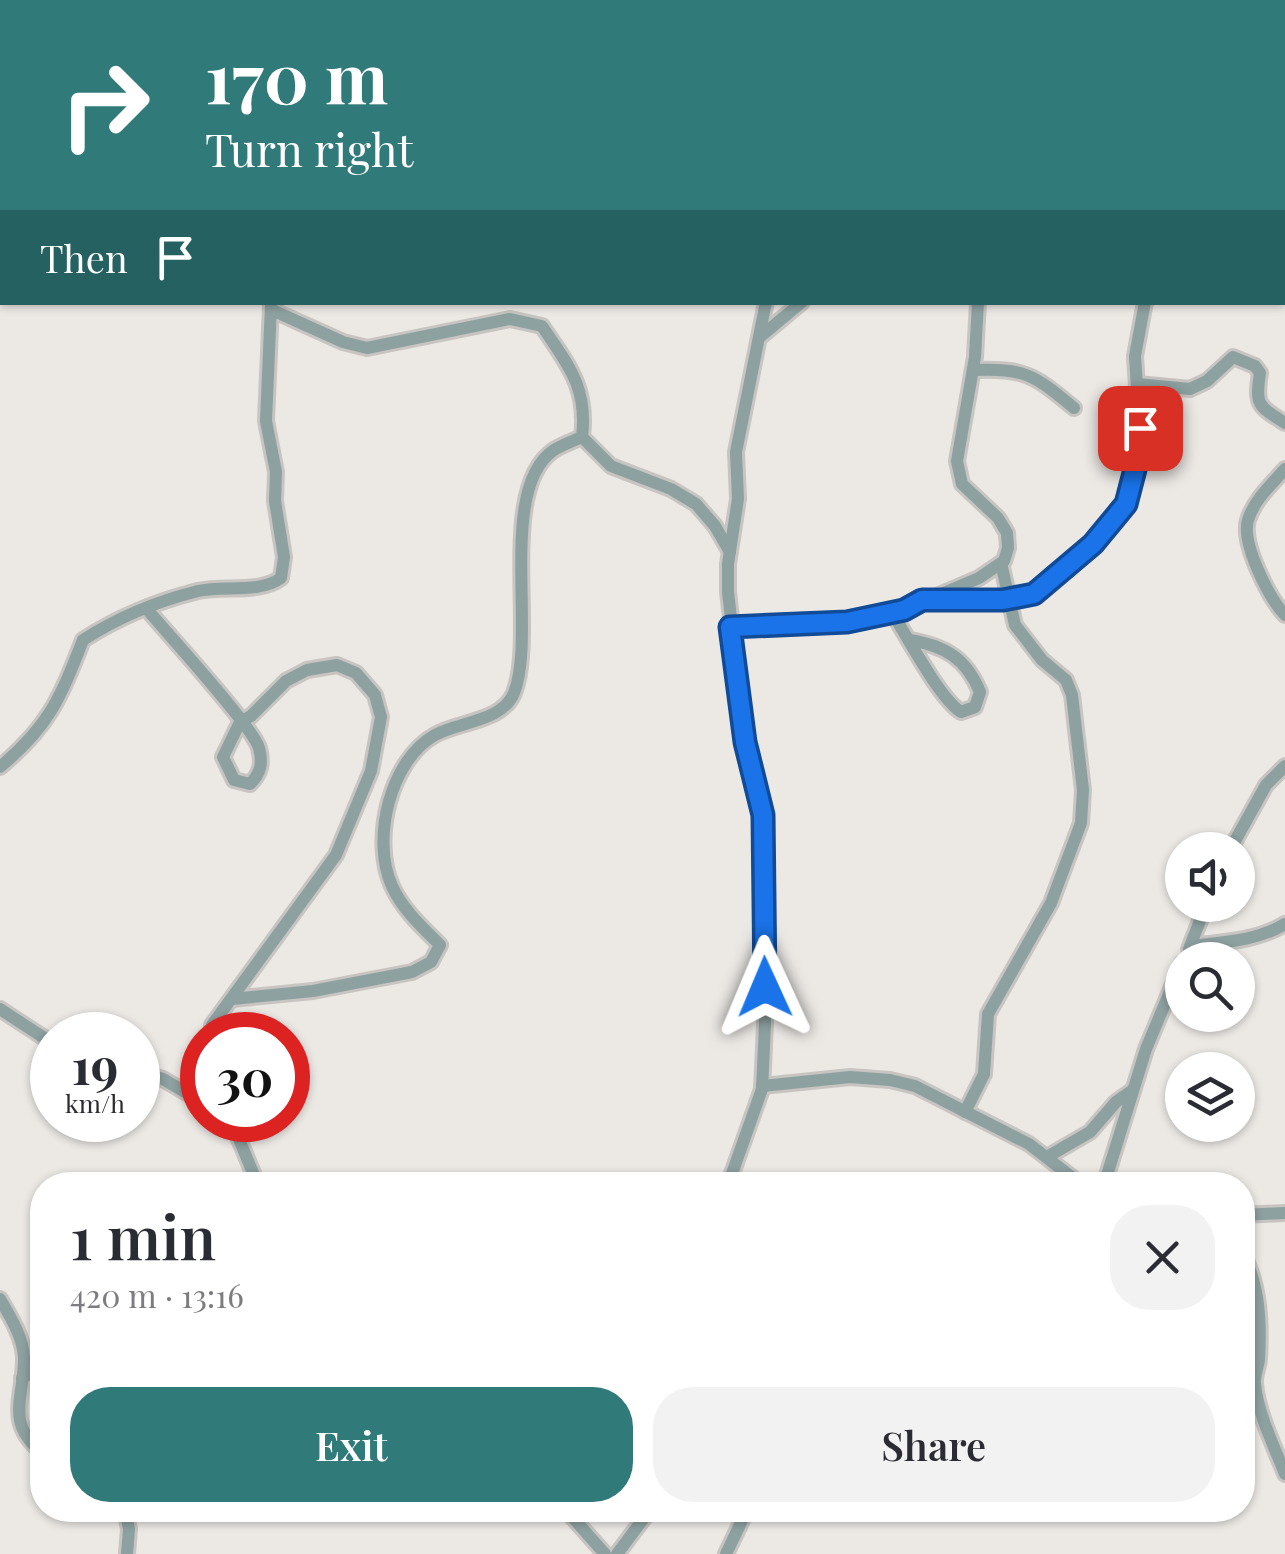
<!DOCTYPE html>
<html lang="en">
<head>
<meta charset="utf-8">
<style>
	:root { --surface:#fff; --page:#f2f2f3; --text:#2b2b33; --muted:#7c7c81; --accent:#307a7a }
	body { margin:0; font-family:"Playfair Display",serif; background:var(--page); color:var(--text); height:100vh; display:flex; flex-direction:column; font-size:38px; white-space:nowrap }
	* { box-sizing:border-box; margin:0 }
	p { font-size:32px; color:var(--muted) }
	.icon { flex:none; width:55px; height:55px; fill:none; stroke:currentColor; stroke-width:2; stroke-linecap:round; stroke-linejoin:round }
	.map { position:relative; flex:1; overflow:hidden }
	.sheet { position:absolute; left:30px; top:1172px; width:1225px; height:350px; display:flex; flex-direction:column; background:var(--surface); border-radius:40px; box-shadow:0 2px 8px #0004 }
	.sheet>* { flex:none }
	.banner { position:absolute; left:0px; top:0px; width:1285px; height:305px; box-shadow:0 2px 8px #0004; background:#307a7a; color:#fff; overflow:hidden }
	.fabs { position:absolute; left:1165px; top:832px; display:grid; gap:20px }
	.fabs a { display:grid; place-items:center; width:90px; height:90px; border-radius:50%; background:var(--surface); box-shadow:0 2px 8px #0004; font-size:50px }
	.speed { position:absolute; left:30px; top:1012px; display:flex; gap:20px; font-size:50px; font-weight:700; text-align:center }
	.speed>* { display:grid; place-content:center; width:130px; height:130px; border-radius:50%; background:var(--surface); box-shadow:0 2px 8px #0004; line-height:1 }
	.speed small { font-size:25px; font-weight:400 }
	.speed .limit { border:15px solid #d22; background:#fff; color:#111 }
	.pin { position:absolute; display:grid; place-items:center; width:85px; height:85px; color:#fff; margin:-42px; border-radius:20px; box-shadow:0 5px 15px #0006 }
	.me { position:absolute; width:110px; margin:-55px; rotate:359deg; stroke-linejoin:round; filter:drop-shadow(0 0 8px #0008) }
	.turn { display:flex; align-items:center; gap:35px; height:210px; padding:0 40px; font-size:45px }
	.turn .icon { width:130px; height:130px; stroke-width:2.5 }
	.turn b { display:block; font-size:70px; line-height:85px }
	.then { display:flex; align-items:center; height:95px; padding:0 40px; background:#0003; gap:20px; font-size:38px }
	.round { display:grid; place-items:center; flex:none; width:105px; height:105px; border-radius:40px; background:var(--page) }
	.summary { display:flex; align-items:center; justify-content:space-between; height:170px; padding:0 40px }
	h1 { font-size:60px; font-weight:600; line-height:75px }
	.primary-button { display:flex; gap:20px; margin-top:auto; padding:20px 40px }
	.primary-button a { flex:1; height:115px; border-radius:40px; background:var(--accent); color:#fff; font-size:40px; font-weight:600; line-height:115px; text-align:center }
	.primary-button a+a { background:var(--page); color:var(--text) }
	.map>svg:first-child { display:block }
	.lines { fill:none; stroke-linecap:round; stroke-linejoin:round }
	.street-casing { stroke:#c7c4c1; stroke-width:18 }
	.street { stroke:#8da1a0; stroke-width:12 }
	.route-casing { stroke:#114b97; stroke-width:25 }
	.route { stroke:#1a73e8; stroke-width:18 }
</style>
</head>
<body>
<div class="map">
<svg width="1285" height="1554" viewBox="0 0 1285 1554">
	<rect width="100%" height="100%" fill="#ece9e5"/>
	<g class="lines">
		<defs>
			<g id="street">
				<path d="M 63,0 L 63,2"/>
				<path d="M 131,0 L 132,2"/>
				<path d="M 175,0 L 175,2"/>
				<path d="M 771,0 L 771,2"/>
				<path d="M 1282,100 L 1285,99"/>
				<path d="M 0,219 L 2,218"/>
				<path d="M 760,337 L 802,302"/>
				<path d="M 973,370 C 1026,368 1034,375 1074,408"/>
				<path d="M 1137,384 L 1190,389 L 1207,381 L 1233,357 L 1255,366 L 1260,373 C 1255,405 1258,406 1285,423"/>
				<path d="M 582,437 L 611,466 L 671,489 L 696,504 L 715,526 L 730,552"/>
				<path d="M 1285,469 C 1271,485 1254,500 1248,520 C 1241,543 1269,598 1285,615"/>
				<path d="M 931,600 L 1003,600 L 1035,594 L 1093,544 L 1116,518 L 1126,504 L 1141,450 L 1135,356 L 1145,302"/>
				<path d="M 146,608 C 166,632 254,728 259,748 C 263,763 261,773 250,784 L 234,780 L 223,757 L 240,722 L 251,716 L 286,681 L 307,670 L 337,665 L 356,673 L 375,695 L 381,717 L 371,771 L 336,855 L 212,1025 L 212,1035"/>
				<path d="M 892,613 C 908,637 939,698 961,712 L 975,707 L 980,692 C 966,658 945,646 910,640"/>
				<path d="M 730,627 L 847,622 L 904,610 L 979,578 L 1004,561 L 1008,548 L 1007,533 L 998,518 L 962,484 L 957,461 L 975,357 L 978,302"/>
				<path d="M 0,767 C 49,726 60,699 83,640 C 117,618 158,601 198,591 C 224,585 259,594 281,578 L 284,557 L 275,501 L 276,472 L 266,421 L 271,305"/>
				<path d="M 1230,850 L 1266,785 L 1285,766"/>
				<path d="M 1191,946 C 1223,942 1257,941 1285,924"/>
				<path d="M 1189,949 L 1206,905"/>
				<path d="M 232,999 L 313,991 L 412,972 L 431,962 L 440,945 C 423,928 402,909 392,886 C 371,840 390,760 435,735 C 460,721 502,722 514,693 C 537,635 497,488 554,450 C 562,445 573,441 582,437 C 588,387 568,365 542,326 L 510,319 L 367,348 L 343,342 L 272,310"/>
				<path d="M 0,1009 L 52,1043"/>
				<path d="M 138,1071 L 163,1079 L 202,1102"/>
				<path d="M 762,1086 L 850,1077 L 890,1080 L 915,1086 L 1029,1144 L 1082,1185"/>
				<path d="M 965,1112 L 984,1074 L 988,1014 L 1051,903 L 1081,823 L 1083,790 L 1072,695 L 1066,680 L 1042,660 L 1015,625 L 1001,563"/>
				<path d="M 231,1120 L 258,1185"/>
				<path d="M 1047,1157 L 1090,1132 L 1116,1102 L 1133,1090"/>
				<path d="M 728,1185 L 762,1089 L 765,1024 L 763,815 L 745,742 L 728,592 L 728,564 L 738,499 L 736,452 L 766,302"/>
				<path d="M 1104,1185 L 1146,1049 L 1182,963"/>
				<path d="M 1242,1215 L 1285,1213"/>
				<path d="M 1242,1252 C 1260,1285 1261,1323 1259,1360 C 1258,1368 1254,1376 1255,1384 C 1258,1414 1274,1446 1285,1474"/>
				<path d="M 0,1299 C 10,1316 23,1337 24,1357 C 25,1395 4,1423 42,1452"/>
				<path d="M 22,1378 L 42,1367"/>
				<path d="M 125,1510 L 129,1529 L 127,1554"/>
				<path d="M 566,1510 L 605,1554"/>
				<path d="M 617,1554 L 650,1510"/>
				<path d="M 726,1554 L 747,1510"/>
			</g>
		</defs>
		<use href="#street" class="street-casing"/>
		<use href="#street" class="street"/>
	</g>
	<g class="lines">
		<defs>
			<path id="route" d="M 765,987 L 763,815 L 745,742 L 730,627 L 847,622 L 904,610 L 922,600 L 1003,600 L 1034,594 L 1093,544 L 1126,504 L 1140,450 L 1140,428"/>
		</defs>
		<use href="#route" class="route-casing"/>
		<use href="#route" class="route"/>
	</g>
</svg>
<div class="fabs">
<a><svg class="icon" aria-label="sound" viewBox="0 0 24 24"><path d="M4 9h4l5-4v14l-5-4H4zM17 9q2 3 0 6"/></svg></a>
<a><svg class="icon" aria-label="search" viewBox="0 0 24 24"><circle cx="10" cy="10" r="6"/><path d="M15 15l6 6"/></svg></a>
<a><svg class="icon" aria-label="layers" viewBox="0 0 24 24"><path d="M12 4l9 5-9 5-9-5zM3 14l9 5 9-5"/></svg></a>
</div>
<div class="speed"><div>19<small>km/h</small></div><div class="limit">30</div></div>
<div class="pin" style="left:1140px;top:428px;background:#d93025"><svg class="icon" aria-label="arrive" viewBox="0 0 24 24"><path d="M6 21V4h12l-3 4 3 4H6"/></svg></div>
<svg class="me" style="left:765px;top:987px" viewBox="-20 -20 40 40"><path d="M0-17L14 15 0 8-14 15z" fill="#1a73e8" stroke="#fff" stroke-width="4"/></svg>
<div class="banner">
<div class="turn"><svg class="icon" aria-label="right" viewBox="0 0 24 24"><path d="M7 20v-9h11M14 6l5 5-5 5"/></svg><div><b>170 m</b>Turn right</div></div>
<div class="then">Then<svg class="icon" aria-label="arrive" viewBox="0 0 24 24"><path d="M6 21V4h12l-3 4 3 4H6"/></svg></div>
</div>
<section class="sheet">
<div class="summary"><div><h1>1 min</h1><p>420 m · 13:16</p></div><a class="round"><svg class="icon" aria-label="close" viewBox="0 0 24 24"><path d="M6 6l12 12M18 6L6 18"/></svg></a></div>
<div class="primary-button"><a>Exit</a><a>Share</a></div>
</section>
</div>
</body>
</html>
